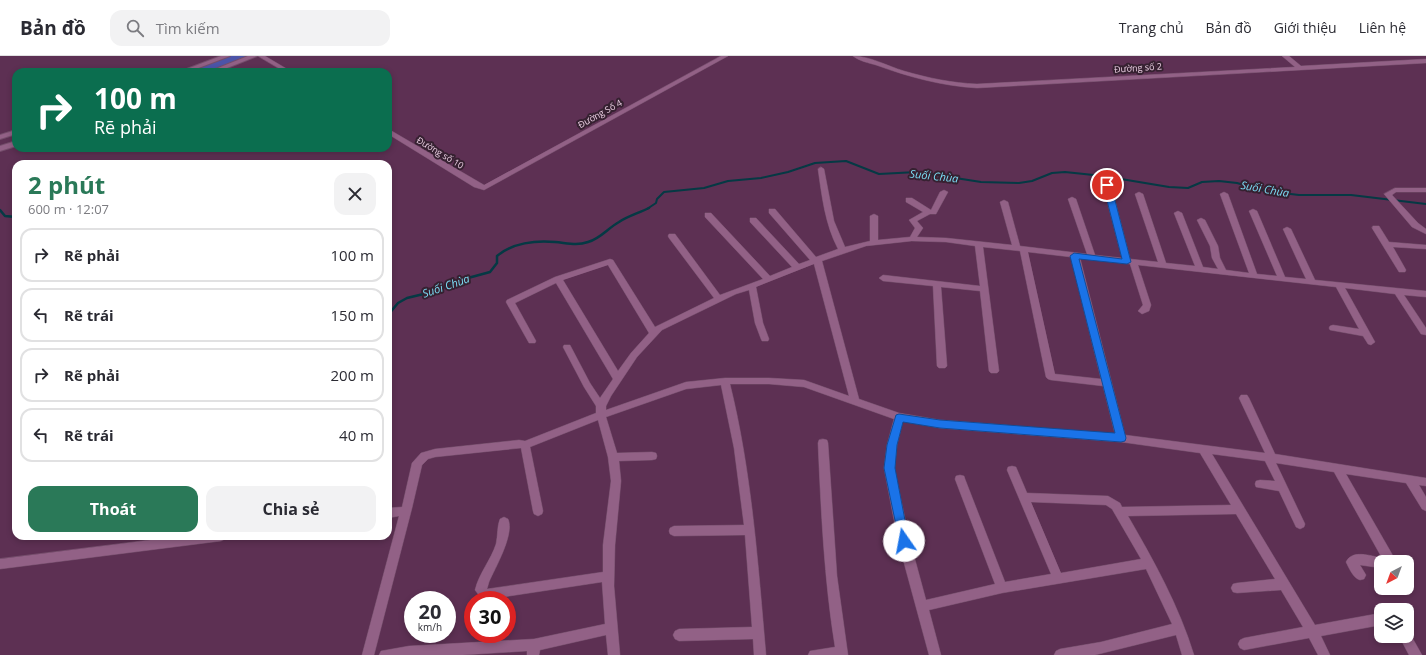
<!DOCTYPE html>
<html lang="vi">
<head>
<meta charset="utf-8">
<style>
	:root { --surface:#fff; --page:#f2f2f3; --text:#2b2b33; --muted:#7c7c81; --line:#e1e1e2; --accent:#2a7958 }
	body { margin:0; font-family:"Open Sans",sans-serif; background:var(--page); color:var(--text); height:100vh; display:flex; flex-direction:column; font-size:15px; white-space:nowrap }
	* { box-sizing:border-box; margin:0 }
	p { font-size:13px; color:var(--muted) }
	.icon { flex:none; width:22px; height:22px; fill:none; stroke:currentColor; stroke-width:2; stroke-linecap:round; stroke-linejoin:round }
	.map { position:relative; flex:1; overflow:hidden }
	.side { position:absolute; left:12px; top:104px; width:380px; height:380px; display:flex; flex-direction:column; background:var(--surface); border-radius:12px; box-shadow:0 2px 6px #0003 }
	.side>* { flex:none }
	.top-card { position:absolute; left:12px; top:12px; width:380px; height:84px; border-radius:12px; box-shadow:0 2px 6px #0003; background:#0b6e4f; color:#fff; overflow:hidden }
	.needle { width:26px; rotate:221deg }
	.tools { position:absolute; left:1374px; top:499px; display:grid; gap:8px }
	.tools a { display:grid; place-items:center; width:40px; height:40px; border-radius:8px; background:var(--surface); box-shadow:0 2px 6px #0003; font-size:20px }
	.speed { position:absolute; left:404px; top:535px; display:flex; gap:8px; font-size:20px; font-weight:700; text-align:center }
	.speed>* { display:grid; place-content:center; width:52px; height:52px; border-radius:50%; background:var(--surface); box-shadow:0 2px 6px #0003; line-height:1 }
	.speed small { font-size:10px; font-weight:400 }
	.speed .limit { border:6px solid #d22; background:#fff; color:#111 }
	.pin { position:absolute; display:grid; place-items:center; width:34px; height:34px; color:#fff; margin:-17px; border:2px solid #fff; border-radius:50%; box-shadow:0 1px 4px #0007 }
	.me { position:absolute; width:44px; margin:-22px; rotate:348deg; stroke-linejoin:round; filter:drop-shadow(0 0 3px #0008) }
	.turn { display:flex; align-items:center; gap:14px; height:84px; padding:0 16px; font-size:18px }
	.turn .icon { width:52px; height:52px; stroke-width:2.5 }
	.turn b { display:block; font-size:28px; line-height:34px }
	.round { display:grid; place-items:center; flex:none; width:42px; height:42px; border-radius:12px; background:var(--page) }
	.summary { display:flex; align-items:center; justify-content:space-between; height:68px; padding:0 16px }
	h1 { font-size:24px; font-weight:700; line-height:30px; color:var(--accent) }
	.cta { display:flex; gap:8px; margin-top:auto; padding:8px 16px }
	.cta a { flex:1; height:46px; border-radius:12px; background:var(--accent); color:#fff; font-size:16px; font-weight:700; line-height:46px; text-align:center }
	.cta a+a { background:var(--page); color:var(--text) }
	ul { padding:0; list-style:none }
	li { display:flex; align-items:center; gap:12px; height:54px; margin:0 8px 6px; padding:0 8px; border:2px solid var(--line); border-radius:12px }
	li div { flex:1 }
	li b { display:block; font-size:15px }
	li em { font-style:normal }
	header { display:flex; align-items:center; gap:24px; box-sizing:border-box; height:56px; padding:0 20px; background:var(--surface); border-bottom:1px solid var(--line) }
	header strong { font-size:19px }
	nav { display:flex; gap:22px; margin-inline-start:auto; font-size:14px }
	.search { width:280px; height:36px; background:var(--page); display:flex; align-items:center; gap:10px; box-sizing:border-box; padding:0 14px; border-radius:12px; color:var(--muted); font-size:15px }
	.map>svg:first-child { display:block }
	.green { fill:#4c54a8 }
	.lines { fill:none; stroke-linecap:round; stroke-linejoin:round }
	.stream-far1 { stroke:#053944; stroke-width:2 }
	.stream { stroke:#053944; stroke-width:2.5 }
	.minor-casing { stroke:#744e6b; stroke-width:1 }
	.tertiary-casing { stroke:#744e6b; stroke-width:2 }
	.minor { fill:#926186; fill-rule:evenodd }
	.tertiary { fill:#926186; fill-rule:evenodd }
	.route { fill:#1a73e8; stroke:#114b97 }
	.labels { text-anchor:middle; stroke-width:4; stroke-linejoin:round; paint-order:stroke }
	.far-street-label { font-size:9px; fill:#ebcfe3; stroke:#362131 }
	.water-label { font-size:11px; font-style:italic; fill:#7cdff7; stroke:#362131 }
</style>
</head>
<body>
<header>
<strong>Bản đồ</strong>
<div class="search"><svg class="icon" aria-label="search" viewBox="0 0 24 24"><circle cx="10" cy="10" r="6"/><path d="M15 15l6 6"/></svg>Tìm kiếm</div>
<nav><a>Trang chủ</a><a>Bản đồ</a><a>Giới thiệu</a><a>Liên hệ</a></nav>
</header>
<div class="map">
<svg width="1426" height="599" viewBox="0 0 1426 599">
	<rect width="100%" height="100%" fill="#5d3053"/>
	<path class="green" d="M 231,0 L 249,0 L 207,16 L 186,16 Z"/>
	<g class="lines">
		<path class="stream-far1" d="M 647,153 L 656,147 L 657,143 L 664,136 L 704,132 L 728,125 L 761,122 L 788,116 L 815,107 L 846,105 L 879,118 L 917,116 L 981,126 L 1019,127 L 1032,125 L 1052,117 L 1065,116 L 1103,120 L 1169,131 L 1188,132 L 1202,126 L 1219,125 L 1237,127 L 1265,135 L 1299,139 L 1351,139 L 1426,148"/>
		<g class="stream">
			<path d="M 0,154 L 5,160 L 16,161"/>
			<path d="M 388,259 L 398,247 L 407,242 L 436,235 L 457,225 L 490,216 L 497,207 L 497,200 C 512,187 536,184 555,186 C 567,187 577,190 588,186 C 600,183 608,172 619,166 C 628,160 639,157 649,152"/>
		</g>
		<defs>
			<g id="minor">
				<path d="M 258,0 L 265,0 L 292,16 L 285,16 Z"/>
				<path d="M 721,0 L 728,0 L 484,134 L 474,131 L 388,78 L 388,73 L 390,74 L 484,129 Z"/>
				<path d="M 853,0 C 870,0 887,10 904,15 C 928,22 952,27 977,28 L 1295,11 L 1282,0 L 1289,0 L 1301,10 L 1426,3 L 1426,7 L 977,32 C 942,30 909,21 876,9 C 869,7 859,5 853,0 Z"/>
				<path d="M 821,111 L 824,113 L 834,165 L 845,191 L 870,185 L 870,160 L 874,158 L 878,160 L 878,184 L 910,181 L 915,172 L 909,164 L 923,156 L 906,146 L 906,142 L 912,142 L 931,154 L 940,136 L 944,134 L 948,136 L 936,158 L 930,158 L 917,165 L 923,172 L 917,181 L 946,182 L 1012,189 L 1000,146 L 1004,144 L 1008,146 L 1020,190 L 1087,198 L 1068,143 L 1072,141 L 1076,143 L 1095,199 L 1122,202 L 1103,129 L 1107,127 L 1111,129 L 1130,203 L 1158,206 L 1135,138 L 1139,136 L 1143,138 L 1166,207 L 1195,210 L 1174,157 L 1178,155 L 1182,157 L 1203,211 L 1218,213 L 1212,202 L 1210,190 L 1197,164 L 1201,162 L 1205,164 L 1218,190 L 1220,202 L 1226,214 L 1249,217 L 1220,138 L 1224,136 L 1228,138 L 1257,218 L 1277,220 L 1249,155 L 1253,153 L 1257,155 L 1285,221 L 1306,223 L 1283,173 L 1287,171 L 1291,173 L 1315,224 L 1426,235 L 1426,241 L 1404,239 L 1426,272 L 1426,279 L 1421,278 L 1395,238 L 1345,232 L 1375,286 L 1371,289 L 1368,288 L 1363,280 L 1330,274 L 1329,272 L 1330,270 L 1333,269 L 1359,273 L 1336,231 L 1138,209 L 1151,249 L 1149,255 L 1142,258 L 1138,255 L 1143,249 L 1130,208 L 1080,202 L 1125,379 L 1265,397 L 1239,342 L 1241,339 L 1247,339 L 1249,342 L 1275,398 L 1426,422 L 1426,430 L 1419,429 L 1426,441 L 1426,455 L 1422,453 L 1406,427 L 1346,418 L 1392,498 L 1395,506 L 1381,506 L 1381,512 L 1360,509 L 1366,519 L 1364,523 L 1360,524 C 1353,522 1349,512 1346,506 C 1352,493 1371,500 1382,502 L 1334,416 L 1276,407 L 1305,468 L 1304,471 L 1300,473 L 1296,471 L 1279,435 L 1256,431 L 1255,428 L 1256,425 L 1260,424 L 1275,425 L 1265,405 L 1212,398 L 1315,569 L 1381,557 L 1381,569 L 1321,580 L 1330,599 L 1318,599 L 1309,582 L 1244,594 L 1240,592 L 1238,588 L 1240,584 L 1244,582 L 1303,571 L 1281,534 L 1237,537 L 1233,536 L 1231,532 L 1233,528 L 1237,527 L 1275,523 L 1236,458 L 1128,460 C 1154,505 1179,550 1194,599 L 1182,599 L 1176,579 L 1095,599 L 1054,599 L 1056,595 L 1060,593 L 1101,586 L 1172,568 L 1146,513 L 1002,537 L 929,554 L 941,599 L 929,599 L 898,485 L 884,412 L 887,389 L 894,363 L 804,331 L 769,328 L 730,328 C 752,417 758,508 766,599 L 754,599 L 753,583 L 679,585 L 675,583 L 673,579 L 675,575 L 679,573 L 752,571 L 745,479 L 674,480 L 670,478 L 669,475 L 670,472 L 674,470 L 744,469 L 734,392 L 721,329 L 686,333 L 606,361 L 617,397 L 652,396 L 656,397 L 657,400 L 656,403 L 652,404 L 619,405 L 621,425 L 615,489 L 614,530 L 620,599 L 608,599 L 606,579 L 540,594 L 539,599 L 527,599 L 527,595 L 463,599 L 379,599 L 381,595 L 409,590 L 534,583 L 605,568 L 602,526 L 490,543 L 481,542 L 475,534 C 479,517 491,504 496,488 C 498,479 497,470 500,463 L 504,461 L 508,463 C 515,478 495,512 489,526 L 487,533 L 603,516 L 603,489 L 611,425 L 608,401 L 598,364 L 530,391 L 543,455 L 542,458 L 538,460 L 534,458 L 533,455 L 521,392 L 435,401 L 428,403 L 422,409 L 412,452 L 374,599 L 362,599 L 399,460 L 388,462 L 388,452 L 402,451 L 412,407 L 421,397 L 435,393 L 519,384 L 525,385 L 596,357 L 596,350 L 584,331 L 563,291 L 564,289 L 570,289 L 590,327 L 600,342 L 613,323 L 556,227 L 515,247 L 536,285 L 535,287 L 529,287 L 506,246 L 507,244 L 555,221 L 610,203 L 613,204 L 655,271 L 714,242 L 669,182 L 668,180 L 669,178 L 675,178 L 720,239 L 763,223 L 705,161 L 705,157 L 711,157 L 770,220 L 792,211 L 750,166 L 750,162 L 756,162 L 799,208 L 810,204 L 769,157 L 769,153 L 775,153 L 816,201 L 838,193 C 825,168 822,141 818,113 ZM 912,185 L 946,186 L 975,190 L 980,230 L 883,219 L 879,222 L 883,225 L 933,230 L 937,310 L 939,312 L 945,312 L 947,310 L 941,231 L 980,235 L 989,315 L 991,317 L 997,317 L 999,315 L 983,191 L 1020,195 L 1046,321 L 1048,323 L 1051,324 L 1103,330 L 1115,378 L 940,364 L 899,357 L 859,343 L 822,205 L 866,190 ZM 1028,196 L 1071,201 L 1101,323 L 1055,318 ZM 814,208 L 849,340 L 804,324 L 769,322 L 725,322 L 686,326 L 606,354 L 606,350 L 611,340 L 637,301 L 662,274 L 736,238 L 749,234 L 755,267 L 761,283 L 762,285 L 768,285 L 769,283 L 763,267 L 756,231 ZM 608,209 L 649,277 L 631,297 L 618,315 L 563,224 ZM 903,365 L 940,372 L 1121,386 L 1200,397 L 1231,449 L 1122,451 L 1120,447 L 1108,440 L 1027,437 L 1016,411 L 1012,410 L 1008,411 L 1007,414 L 1051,518 L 1005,526 L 965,423 L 964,420 L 960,419 L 956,420 L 955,423 L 995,528 L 926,544 L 910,485 L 894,412 L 897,389 ZM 1031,446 L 1106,449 L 1112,453 L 1141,503 L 1061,517 Z"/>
				<path d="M 1395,132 L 1426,132 L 1426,136 L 1396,136 L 1392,139 L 1418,167 L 1426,173 L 1426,178 L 1412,171 L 1384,138 Z"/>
				<path d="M 1373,170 L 1379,170 L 1389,186 L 1426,189 L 1426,193 L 1393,191 L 1406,214 L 1405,216 L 1399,216 L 1372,172 Z"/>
				<path d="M 823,383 L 827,384 L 828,387 L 837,520 L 848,599 L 808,599 L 810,595 L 835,591 C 824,523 821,455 818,387 L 819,384 Z"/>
				<path d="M 182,480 L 226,480 L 225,483 L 221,485 L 0,513 L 0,503 Z"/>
				<path d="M 1407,575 L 1409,576 L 1422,599 L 1409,599 L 1399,580 L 1407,580 Z"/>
			</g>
			<g id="tertiary">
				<path d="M 221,0 L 230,0 L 188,16 L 179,16 Z"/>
				<path d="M 248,0 L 257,0 L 217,16 L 208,16 Z"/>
				<path d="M 16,74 L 16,78 L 0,83 L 0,79 Z"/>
				<path d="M 16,85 L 16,90 L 0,95 L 0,90 Z"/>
			</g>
		</defs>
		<use href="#minor" class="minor-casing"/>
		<use href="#tertiary" class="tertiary-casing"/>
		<use href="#minor" class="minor"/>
		<use href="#tertiary" class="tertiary"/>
	</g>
	<path class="route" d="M 1104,127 L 1107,127 L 1111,129 L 1131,206 L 1127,208 L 1079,203 L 1126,382 L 1125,385 L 1121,386 L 940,372 L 903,366 L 897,389 L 895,412 L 909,485 L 908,488 L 904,490 L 900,488 L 884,412 L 887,389 L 896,359 L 899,358 L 940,364 L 1115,377 L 1070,200 L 1074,197 L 1122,203 L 1103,129 Z"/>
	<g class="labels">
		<g class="far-street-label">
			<text transform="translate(1138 12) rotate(-4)" y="3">Đường số 2</text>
			<text transform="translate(600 58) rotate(-29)" y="3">Đường Số 4</text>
			<text transform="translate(440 97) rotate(31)" y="3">Đường số 10</text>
		</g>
		<g class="water-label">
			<text transform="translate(934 120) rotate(6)" y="4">Suối Chùa</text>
			<text transform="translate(1265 133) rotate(10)" y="4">Suối Chùa</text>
			<text transform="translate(446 230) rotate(-19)" y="4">Suối Chùa</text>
		</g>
	</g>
</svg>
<div class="tools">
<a><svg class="needle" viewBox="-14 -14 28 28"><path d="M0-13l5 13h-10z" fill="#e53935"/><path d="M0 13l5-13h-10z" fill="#7c7c81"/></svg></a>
<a><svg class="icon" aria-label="layers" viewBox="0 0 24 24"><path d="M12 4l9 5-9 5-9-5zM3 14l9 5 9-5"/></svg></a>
</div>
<div class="speed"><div>20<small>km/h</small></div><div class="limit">30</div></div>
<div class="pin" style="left:1107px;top:129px;background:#d93025"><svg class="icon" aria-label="arrive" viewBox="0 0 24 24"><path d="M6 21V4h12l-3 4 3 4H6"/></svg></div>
<svg class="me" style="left:904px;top:485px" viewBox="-20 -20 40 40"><circle r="19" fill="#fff"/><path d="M0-13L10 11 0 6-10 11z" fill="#1a73e8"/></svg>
<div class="top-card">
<div class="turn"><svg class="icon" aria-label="right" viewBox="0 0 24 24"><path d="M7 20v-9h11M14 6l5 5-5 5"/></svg><div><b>100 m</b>Rẽ phải</div></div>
</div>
<section class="side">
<div class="summary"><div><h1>2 phút</h1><p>600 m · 12:07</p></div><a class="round"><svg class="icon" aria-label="close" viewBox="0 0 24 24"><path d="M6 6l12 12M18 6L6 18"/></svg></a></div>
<ul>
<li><svg class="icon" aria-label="right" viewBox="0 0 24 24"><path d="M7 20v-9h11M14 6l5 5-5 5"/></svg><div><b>Rẽ phải</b></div><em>100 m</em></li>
<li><svg class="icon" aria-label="left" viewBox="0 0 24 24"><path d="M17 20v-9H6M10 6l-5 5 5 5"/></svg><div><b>Rẽ trái</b></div><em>150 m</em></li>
<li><svg class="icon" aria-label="right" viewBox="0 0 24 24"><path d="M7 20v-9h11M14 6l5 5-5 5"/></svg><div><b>Rẽ phải</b></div><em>200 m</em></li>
<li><svg class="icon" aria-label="left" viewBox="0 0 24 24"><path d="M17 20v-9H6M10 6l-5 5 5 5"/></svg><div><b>Rẽ trái</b></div><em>40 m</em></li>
</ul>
<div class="cta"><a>Thoát</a><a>Chia sẻ</a></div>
</section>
</div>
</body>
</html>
